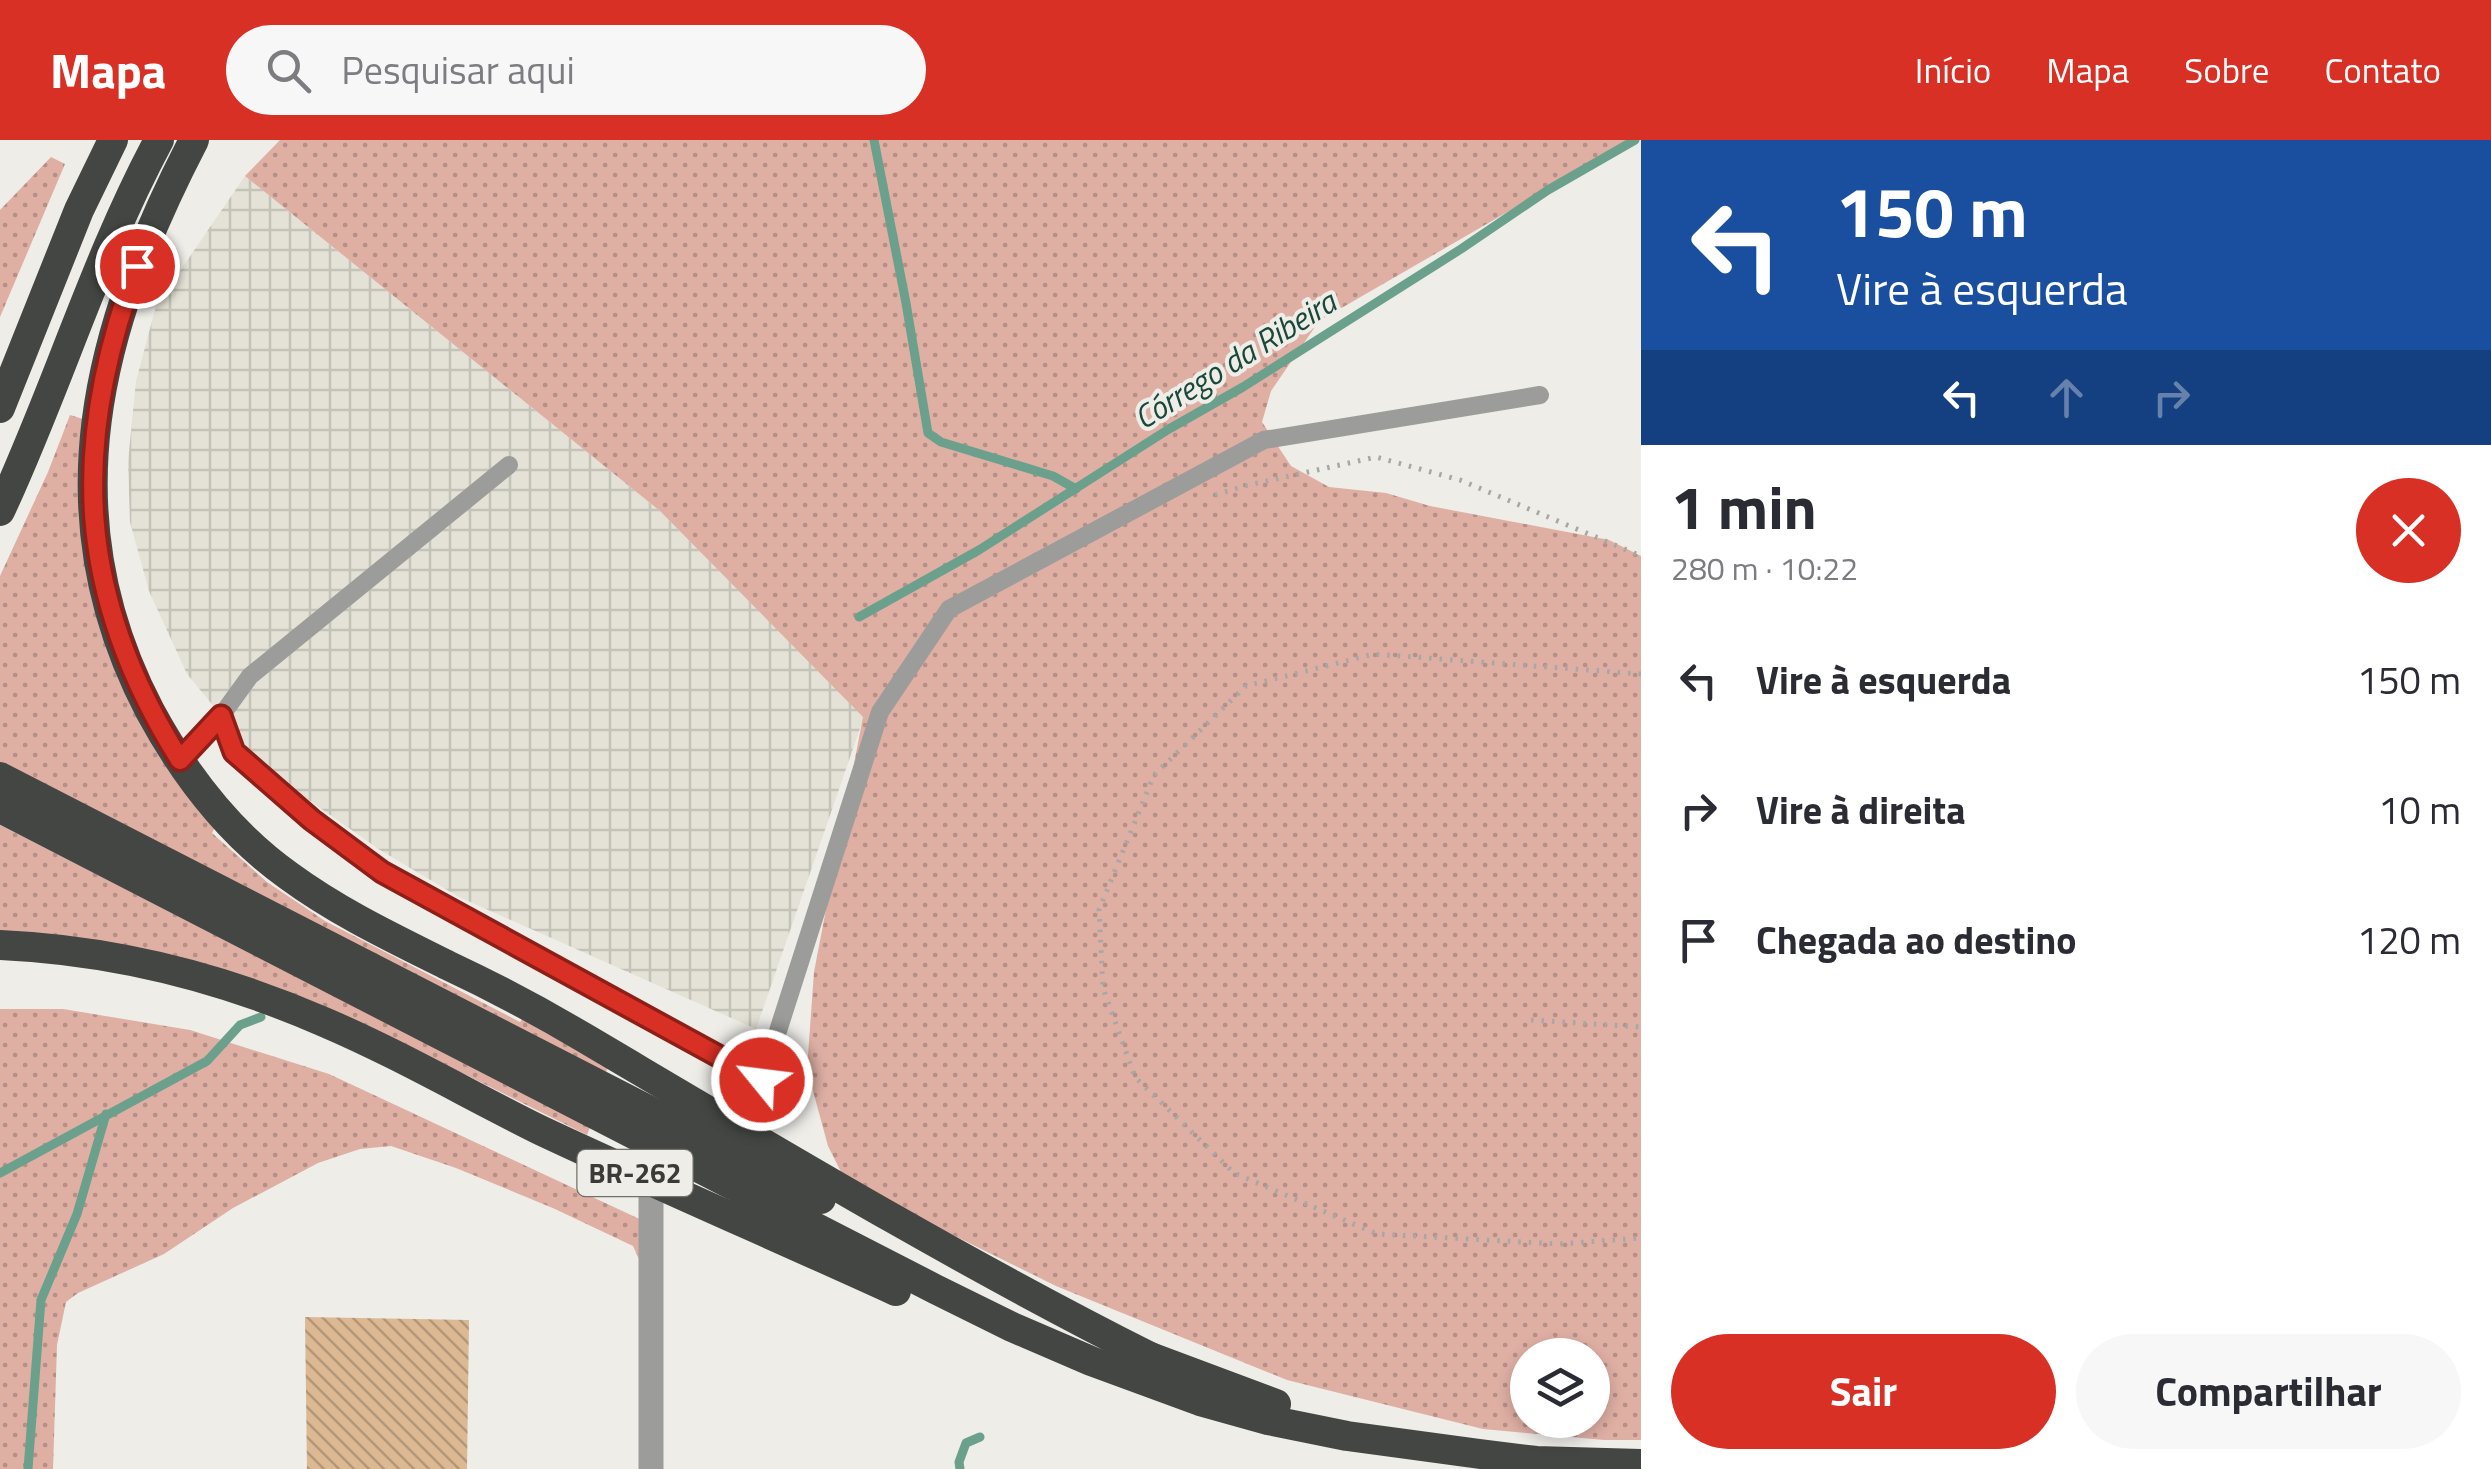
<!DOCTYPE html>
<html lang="pt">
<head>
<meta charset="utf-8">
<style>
	:root { --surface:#fff; --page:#f7f7f7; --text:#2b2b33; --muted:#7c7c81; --accent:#d93025 }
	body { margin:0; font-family:"Titillium Web",sans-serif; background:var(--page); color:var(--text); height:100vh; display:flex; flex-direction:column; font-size:38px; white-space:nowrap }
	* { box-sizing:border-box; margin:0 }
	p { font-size:32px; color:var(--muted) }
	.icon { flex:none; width:55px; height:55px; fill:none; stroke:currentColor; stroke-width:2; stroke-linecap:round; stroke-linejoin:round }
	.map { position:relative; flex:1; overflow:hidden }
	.sheet { display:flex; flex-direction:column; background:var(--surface); width:850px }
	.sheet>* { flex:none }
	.guide { background:#1a4fa0; color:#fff; overflow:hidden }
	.tools { position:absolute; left:1510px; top:1198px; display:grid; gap:20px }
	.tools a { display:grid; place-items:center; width:100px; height:100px; border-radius:50%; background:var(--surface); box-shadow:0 5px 15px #0003; font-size:50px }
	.pin { position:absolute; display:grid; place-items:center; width:85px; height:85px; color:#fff; margin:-42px; border:5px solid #fff; border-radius:50%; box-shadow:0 2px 10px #0007 }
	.me { position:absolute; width:110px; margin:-55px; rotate:299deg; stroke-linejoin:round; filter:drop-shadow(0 0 8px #0008) }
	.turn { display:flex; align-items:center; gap:35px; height:210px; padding:0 30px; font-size:45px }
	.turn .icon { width:130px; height:130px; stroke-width:2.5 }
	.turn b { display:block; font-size:70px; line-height:85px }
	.lanes { display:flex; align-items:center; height:95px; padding:0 30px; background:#0003; justify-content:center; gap:50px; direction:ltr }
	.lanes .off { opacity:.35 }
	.round { display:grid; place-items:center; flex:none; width:105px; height:105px; border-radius:52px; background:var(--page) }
	.head { display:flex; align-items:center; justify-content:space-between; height:170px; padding:0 30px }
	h1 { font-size:60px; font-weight:700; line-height:75px }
	.cta { display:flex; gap:20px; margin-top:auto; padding:20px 30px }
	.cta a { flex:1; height:115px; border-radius:60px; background:var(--accent); color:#fff; font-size:40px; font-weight:700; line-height:115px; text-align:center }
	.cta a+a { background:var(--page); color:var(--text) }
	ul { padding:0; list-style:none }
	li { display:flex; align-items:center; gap:30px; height:130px; padding:0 30px }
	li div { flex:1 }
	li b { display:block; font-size:38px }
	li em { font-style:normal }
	header { display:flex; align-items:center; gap:60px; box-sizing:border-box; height:140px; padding:0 50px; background:var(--accent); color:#fff }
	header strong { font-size:48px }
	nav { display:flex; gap:55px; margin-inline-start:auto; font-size:35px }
	.search { width:700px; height:90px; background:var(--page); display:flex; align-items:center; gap:25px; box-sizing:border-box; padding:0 35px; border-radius:55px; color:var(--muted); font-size:38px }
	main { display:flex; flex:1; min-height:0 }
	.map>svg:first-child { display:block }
	.industrial { fill:url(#industrial-grid) }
	.grass { fill:url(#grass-dots); fill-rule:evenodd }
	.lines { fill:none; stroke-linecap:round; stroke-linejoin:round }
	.stream { stroke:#6aa08c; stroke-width:9 }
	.building { fill:url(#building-back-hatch) }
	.path { stroke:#a8a7a4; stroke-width:5; stroke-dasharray:2.5 8; stroke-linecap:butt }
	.lane { stroke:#9c9d9b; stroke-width:18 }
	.street { stroke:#9c9d9b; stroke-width:25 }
	.highway { stroke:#434642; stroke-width:30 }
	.route-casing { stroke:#8d1f18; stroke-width:25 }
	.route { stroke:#d93025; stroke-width:18 }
	.labels { text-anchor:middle; stroke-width:8; stroke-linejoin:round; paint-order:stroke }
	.shield { fill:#eeede8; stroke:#70706d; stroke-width:2.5 }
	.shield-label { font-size:28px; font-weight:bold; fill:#3a3a38 }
	.water-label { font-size:32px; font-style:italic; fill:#194739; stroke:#eeede8 }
</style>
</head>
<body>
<header>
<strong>Mapa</strong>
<div class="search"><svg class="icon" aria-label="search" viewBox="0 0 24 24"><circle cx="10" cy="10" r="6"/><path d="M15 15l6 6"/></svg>Pesquisar aqui</div>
<nav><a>Início</a><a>Mapa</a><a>Sobre</a><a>Contato</a></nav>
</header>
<main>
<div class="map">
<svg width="1641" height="1329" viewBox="0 0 1641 1329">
	<defs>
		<pattern id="industrial-grid" width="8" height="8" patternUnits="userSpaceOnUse" patternTransform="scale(2.5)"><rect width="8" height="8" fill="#e4e2d6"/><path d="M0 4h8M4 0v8" fill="none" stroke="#c4c3b8"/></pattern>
		<pattern id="grass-dots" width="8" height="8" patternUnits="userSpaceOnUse" patternTransform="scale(2.5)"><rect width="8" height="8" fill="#dfafa4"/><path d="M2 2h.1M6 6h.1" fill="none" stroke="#b68f87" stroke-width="1.8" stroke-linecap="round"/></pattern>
		<pattern id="building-back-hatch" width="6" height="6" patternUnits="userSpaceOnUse" patternTransform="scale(2.5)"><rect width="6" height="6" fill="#dcb893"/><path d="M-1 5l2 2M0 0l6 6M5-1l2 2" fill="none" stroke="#b39779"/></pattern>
	</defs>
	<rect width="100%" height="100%" fill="#eeede8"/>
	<path class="industrial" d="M 245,36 L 660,371 L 864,577 L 756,889 L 459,757 L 380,710 L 266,630 L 187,534 L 149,451 L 130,382 L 128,322 L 136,241 L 156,166 Z"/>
	<g class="grass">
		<path d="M 280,0 L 1637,0 L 1537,55 L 1319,181 L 1271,251 L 1262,282 L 1291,326 L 1329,347 L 1386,353 L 1430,366 L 1609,400 L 1641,416 L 1641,1300 L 1604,1300 L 1483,1289 L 1287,1240 L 1056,1146 L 846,1042 L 828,1006 L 807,929 L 814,832 L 863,577 L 660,371 L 245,36 ZM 1528,1215 L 1592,1215 L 1592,1280 L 1528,1280 Z"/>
		<path d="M 51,17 L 65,24 L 0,177 L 0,70 Z"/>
		<path d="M 70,275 L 83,279 L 84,408 L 216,685 L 212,693 L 267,742 L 325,781 L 520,882 L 523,878 L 609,926 L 605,934 L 0,623 L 0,436 L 48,332 Z"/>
		<path d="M 0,685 L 591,985 L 587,995 L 375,890 L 0,794 Z"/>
		<path d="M 0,869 L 63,869 L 190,890 L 329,934 L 663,1090 L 649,1141 L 633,1106 L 555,1069 L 456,1028 L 391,1006 L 360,1009 L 318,1023 L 233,1068 L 164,1114 L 78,1153 L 66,1162 L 57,1205 L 53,1329 L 0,1329 Z"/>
	</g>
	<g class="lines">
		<g class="stream">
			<path d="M 874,0 L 906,163 L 928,293 L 941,302 L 1053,336 L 1076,349"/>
			<path d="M 859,477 L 979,410 L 1169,289 L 1243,247 L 1461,109 L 1548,50 L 1635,0"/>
			<path d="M 0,1033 L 207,921 L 240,885 L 261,877"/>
			<path d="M 28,1329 L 41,1160 L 77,1074 L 106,974"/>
			<path d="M 960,1329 L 959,1322 L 966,1303 L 980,1297"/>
		</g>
	</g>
	<path class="building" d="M 305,1177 L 469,1180 L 467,1329 L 307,1329 Z"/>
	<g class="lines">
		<g class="path">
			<path d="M 1215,355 L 1244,346 L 1376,317 L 1460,340 L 1641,416"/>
			<path d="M 1641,534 L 1374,514 L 1246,546 L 1154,635 L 1099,770 L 1103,848 L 1135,937 L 1234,1033 L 1377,1094 L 1559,1104 L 1641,1098"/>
			<path d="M 1531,880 L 1641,887"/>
		</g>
		<g class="lane">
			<path d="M 509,325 L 250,536 L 221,576 L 234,612 L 312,679 L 382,732 L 762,941 L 880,572 L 949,469 L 1264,300 L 1540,255"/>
			<path d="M 180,620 L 221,576"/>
		</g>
		<path class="street" d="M 651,1329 L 651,1040"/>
		<g class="highway">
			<path d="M 194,0 C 97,187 46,373 150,571 C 184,634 230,694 289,736 C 338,772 393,798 447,825 C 494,847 539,871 583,897 C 771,1008 957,1120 1152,1218"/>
			<path d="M 0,268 L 79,70 L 113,0"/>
			<path d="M 0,371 C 57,249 95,119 159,0"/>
			<path d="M 0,637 L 821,1059"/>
			<path d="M 0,668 L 935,1149 L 1012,1187 L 1091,1221 L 1200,1261 L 1268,1280 L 1347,1296 L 1480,1314 L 1536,1321 L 1641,1324"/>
			<path d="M 0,805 C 112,810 221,837 324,882 C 399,914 469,955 542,991 C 659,1046 778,1097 896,1151"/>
			<path d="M 1137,1212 L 1276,1264"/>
		</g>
	</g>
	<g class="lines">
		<defs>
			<path id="route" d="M 137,126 C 70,306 76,455 180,620 L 221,576 L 234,612 L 312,680 L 382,732 L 762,940"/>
		</defs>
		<use href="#route" class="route-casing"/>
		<use href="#route" class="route"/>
	</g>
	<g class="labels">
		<rect class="shield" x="577.5" y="1010" width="115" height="46" rx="8"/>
		<g class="shield-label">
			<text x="635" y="1043">BR-262</text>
		</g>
		<g class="water-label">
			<text transform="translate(1235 220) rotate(-32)" y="11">Córrego da Ribeira</text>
		</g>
	</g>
</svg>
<div class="tools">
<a><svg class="icon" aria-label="layers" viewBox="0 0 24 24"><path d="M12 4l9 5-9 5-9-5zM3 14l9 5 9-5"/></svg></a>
</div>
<div class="pin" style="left:137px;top:126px;background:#d93025"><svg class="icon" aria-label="arrive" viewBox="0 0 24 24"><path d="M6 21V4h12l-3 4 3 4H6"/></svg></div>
<svg class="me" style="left:762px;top:940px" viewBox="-20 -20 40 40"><circle r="17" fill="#d93025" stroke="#fff" stroke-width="3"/><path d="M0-11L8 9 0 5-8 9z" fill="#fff"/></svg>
</div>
<section class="sheet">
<div class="guide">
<div class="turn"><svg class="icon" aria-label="left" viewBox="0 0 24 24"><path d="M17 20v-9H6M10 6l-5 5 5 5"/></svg><div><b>150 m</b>Vire à esquerda</div></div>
<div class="lanes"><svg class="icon" aria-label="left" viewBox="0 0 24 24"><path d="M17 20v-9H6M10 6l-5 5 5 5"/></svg><svg class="icon off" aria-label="ahead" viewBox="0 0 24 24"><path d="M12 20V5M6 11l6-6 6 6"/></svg><svg class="icon off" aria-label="right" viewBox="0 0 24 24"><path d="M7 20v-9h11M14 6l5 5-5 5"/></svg></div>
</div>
<div class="head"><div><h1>1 min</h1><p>280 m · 10:22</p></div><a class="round" style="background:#d93025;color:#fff"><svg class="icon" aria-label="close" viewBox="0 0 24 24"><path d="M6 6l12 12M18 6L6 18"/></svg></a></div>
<ul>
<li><svg class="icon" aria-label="left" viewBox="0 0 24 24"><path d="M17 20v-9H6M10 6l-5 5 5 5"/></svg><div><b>Vire à esquerda</b></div><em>150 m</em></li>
<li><svg class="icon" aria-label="right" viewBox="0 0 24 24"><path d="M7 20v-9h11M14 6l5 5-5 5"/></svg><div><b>Vire à direita</b></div><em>10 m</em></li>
<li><svg class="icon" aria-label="arrive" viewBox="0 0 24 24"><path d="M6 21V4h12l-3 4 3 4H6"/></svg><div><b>Chegada ao destino</b></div><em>120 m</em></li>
</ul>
<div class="cta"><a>Sair</a><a>Compartilhar</a></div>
</section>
</main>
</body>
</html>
